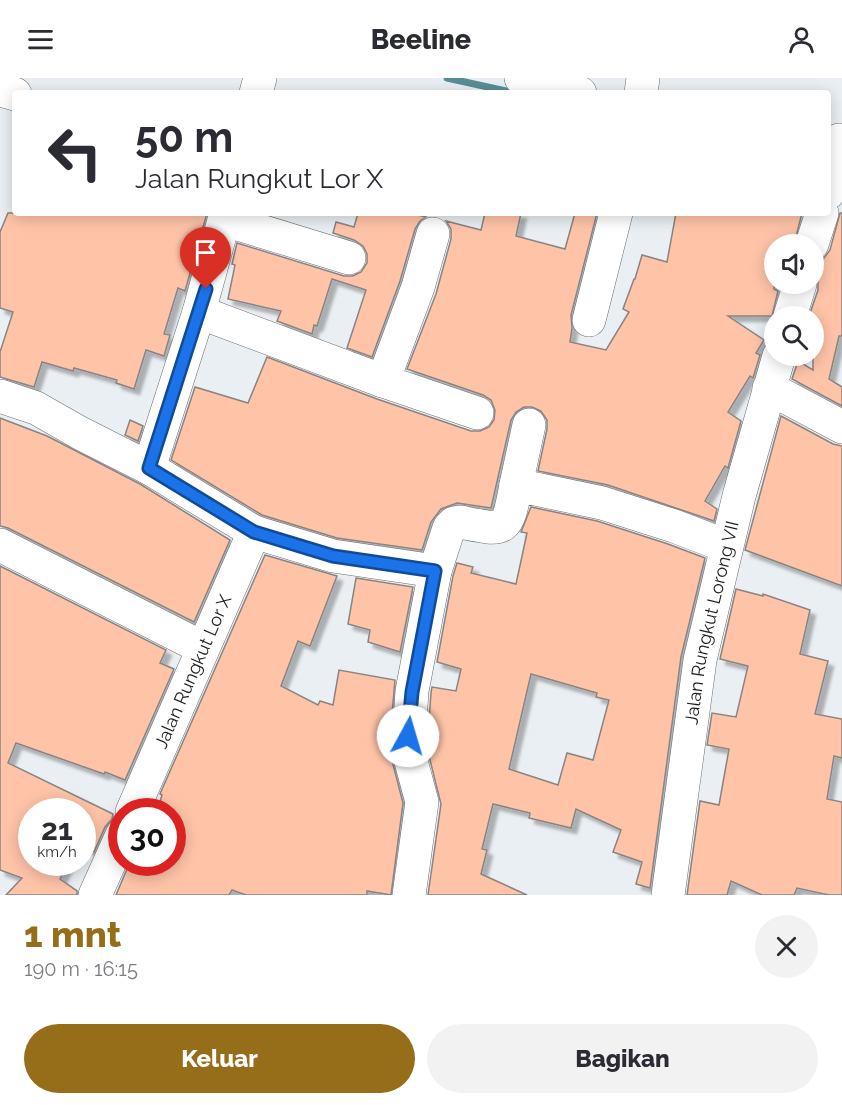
<!DOCTYPE html>
<html lang="id">
<head>
<meta charset="utf-8">
<style>
	:root { --surface:#fff; --page:#f2f2f3; --text:#2b2b33; --muted:#7c7c81; --accent:#966d18 }
	body { margin:0; font-family:Raleway,sans-serif; background:var(--page); color:var(--text); height:100vh; display:flex; flex-direction:column; font-size:22px; white-space:nowrap }
	* { box-sizing:border-box; margin:0 }
	p { font-size:20px; color:var(--muted) }
	.icon { flex:none; width:33px; height:33px; fill:none; stroke:currentColor; stroke-width:2; stroke-linecap:round; stroke-linejoin:round }
	.map { position:relative; height:817px; overflow:hidden }
	.side { display:flex; flex-direction:column; background:var(--surface); flex:1 }
	.side>* { flex:none }
	.hud { position:absolute; left:12px; top:12px; width:819px; height:126px; border-radius:6px; box-shadow:0 3px 15px #0003; background:#fff; color:var(--text); overflow:hidden }
	.controls { position:absolute; left:764px; top:156px; display:grid; gap:12px }
	.controls a { display:grid; place-items:center; width:60px; height:60px; border-radius:50%; background:var(--surface); box-shadow:0 3px 15px #0003; font-size:30px }
	.speed { position:absolute; left:18px; top:720px; display:flex; gap:12px; font-size:30px; font-weight:700; text-align:center }
	.speed>* { display:grid; place-content:center; width:78px; height:78px; border-radius:50%; background:var(--surface); box-shadow:0 3px 15px #0003; line-height:1 }
	.speed small { font-size:15px; font-weight:400 }
	.speed .limit { border:9px solid #d22; background:#fff; color:#111 }
	.pin { position:absolute; display:grid; place-items:center; width:51px; height:51px; color:#fff; margin:-62px -26px; border-radius:50% 50% 50% 0; rotate:-45deg; box-shadow:0 0 6px #0007 }
	.pin .icon { rotate:45deg }
	.me { position:absolute; width:66px; margin:-33px; rotate:6deg; stroke-linejoin:round; filter:drop-shadow(0 0 4px #0008) }
	.turn { display:flex; align-items:center; gap:21px; height:126px; padding:0 24px; font-size:27px }
	.turn .icon { width:78px; height:78px; stroke-width:2.5 }
	.turn b { display:block; font-size:42px; line-height:51px }
	.round { display:grid; place-items:center; flex:none; width:63px; height:63px; border-radius:32px; background:var(--page) }
	.summary { display:flex; align-items:center; justify-content:space-between; height:102px; padding:0 24px }
	h1 { font-size:36px; font-weight:800; line-height:45px; color:var(--accent) }
	.primary-button { display:flex; gap:12px; margin-top:auto; padding:12px 24px }
	.primary-button a { flex:1; height:69px; border-radius:36px; background:var(--accent); color:#fff; font-size:24px; font-weight:800; line-height:69px; text-align:center }
	.primary-button a+a { background:var(--page); color:var(--text) }
	header { display:flex; justify-content:space-between; align-items:center; height:78px; padding:0 24px; background:var(--surface); font-size:27px; font-weight:800 }
	.map>svg:first-child { display:block }
	.lines { fill:none; stroke-linecap:round; stroke-linejoin:round }
	.stream { stroke:#578e94; stroke-width:7 }
	.building { fill:#ffc4a8; stroke:#898482; stroke-width:1.5; fill-rule:evenodd; filter:url(#shadow) }
	.minor-casing { stroke:#6a6f72; stroke-width:34 }
	.minor { stroke:#fff; stroke-width:33 }
	.route-casing { stroke:#114b97; stroke-width:15 }
	.route { stroke:#1a73e8; stroke-width:10 }
	.labels { text-anchor:middle; stroke-width:4.5; stroke-linejoin:round; paint-order:stroke }
	.street-label { font-size:18px; fill:#1c1d1f; stroke:#fff }
</style>
</head>
<body>
<header><svg class="icon" aria-label="menu" viewBox="0 0 24 24"><path d="M4 6h16M4 12h16M4 18h16"/></svg>Beeline<svg class="icon" aria-label="person" viewBox="0 0 24 24"><circle cx="12" cy="8" r="4"/><path d="M4 21q1-7 8-7t8 7"/></svg></header>
<div class="map">
<svg width="842" height="817" viewBox="0 0 842 817">
	<defs>
		<filter id="shadow"><feDropShadow dx="5.5" dy="5.5" stdDeviation="1.5" flood-color="#0004"/></filter>
	</defs>
	<rect width="100%" height="100%" fill="#eaeff3"/>
	<g class="lines">
		<path class="stream" d="M 447,0 L 515,15"/>
	</g>
	<g class="building">
		<path d="M 8,135 L 207,135 L 185,213 L 178,210 L 164,256 L 170,257 L 164,278 L 146,272 L 134,311 L 116,305 L 117,302 L 74,290 L 73,293 L 42,284 L 34,309 L 0,299 L 0,274 L 13,234 L 0,230 L 0,154 Z"/>
		<path d="M 358,135 L 410,135 L 426,139 L 420,143 L 415,151 L 400,203 L 372,279 L 347,270 L 366,212 L 332,201 L 317,248 L 314,247 L 312,256 L 277,243 L 281,233 L 228,221 L 235,187 L 232,186 L 237,165 L 344,198 L 353,198 L 361,194 L 367,185 L 367,176 L 363,168 L 354,162 L 333,155 L 336,144 L 354,149 Z"/>
		<path d="M 485,135 L 521,135 L 516,158 L 565,171 L 575,135 L 597,135 L 571,237 L 572,250 L 570,264 L 606,272 L 629,234 L 623,231 L 634,201 L 635,201 L 642,177 L 667,184 L 676,135 L 802,135 L 794,166 L 774,166 L 774,211 L 778,213 L 772,238 L 728,238 L 764,262 L 756,275 L 760,277 L 753,300 L 750,298 L 728,334 L 741,343 L 728,390 L 725,388 L 705,423 L 717,431 L 714,443 L 608,407 L 538,393 L 547,351 L 547,342 L 541,333 L 532,329 L 524,329 L 516,334 L 511,342 L 491,430 L 457,425 L 441,431 L 431,444 L 422,472 L 337,460 L 262,437 L 171,382 L 195,309 L 248,325 L 267,279 L 377,321 L 471,353 L 480,353 L 489,349 L 494,342 L 495,332 L 491,322 L 483,317 L 407,291 L 436,216 L 451,161 L 451,151 L 446,143 L 481,152 Z"/>
		<path d="M 840,135 L 842,135 L 842,258 L 839,258 L 829,301 L 842,309 L 842,328 L 792,301 L 798,283 L 813,292 L 813,238 L 809,238 L 818,212 L 818,202 L 813,193 L 813,184 L 824,180 L 830,172 Z"/>
		<path d="M 781,338 L 833,366 L 842,368 L 842,508 L 745,472 Z"/>
		<path d="M 0,340 L 47,358 L 140,406 L 230,462 L 194,544 L 8,450 L 0,448 Z"/>
		<path d="M 130,342 L 143,348 L 138,363 L 125,357 Z"/>
		<path d="M 531,429 L 597,443 L 668,466 L 705,480 L 681,579 L 650,810 L 636,806 L 642,784 L 613,774 L 621,752 L 576,731 L 571,750 L 529,740 L 530,735 L 493,726 L 482,771 L 487,772 L 481,796 L 527,817 L 428,817 L 441,726 L 427,670 L 431,615 L 432,609 L 456,613 L 461,591 L 437,584 L 453,498 L 457,485 L 473,489 L 471,495 L 516,506 L 527,455 L 521,454 ZM 531,596 L 597,615 L 596,619 L 609,622 L 593,682 L 567,675 L 558,707 L 509,691 Z"/>
		<path d="M 265,477 L 337,498 L 310,568 L 298,563 L 281,608 L 318,627 L 320,623 L 333,627 L 339,592 L 395,602 L 389,671 L 403,725 L 391,817 L 367,813 L 367,817 L 246,817 L 232,812 L 229,817 L 116,817 L 130,784 L 172,784 L 172,734 L 157,734 L 162,717 L 160,716 Z"/>
		<path d="M 0,488 L 166,572 L 160,585 L 174,591 L 125,702 L 105,694 L 104,696 L 16,665 L 8,685 L 113,736 L 112,741 L 105,749 L 94,774 L 82,768 L 82,734 L 32,734 L 32,784 L 69,784 L 60,801 L 77,813 L 77,817 L 6,817 L 22,800 L 0,792 Z"/>
		<path d="M 356,500 L 413,509 L 400,574 L 368,564 L 370,552 L 348,546 Z"/>
		<path d="M 736,511 L 763,518 L 763,516 L 810,532 L 800,576 L 828,583 L 815,636 L 842,641 L 842,680 L 834,678 L 827,721 L 842,724 L 842,817 L 829,817 L 797,810 L 794,817 L 762,817 L 731,803 L 727,817 L 687,817 L 700,723 L 719,727 L 729,671 L 707,667 L 712,635 L 736,639 L 748,588 L 720,581 Z"/>
	</g>
	<g class="lines">
		<defs>
			<g id="minor">
				<path d="M 521,0 L 580,15"/>
				<path d="M 0,12 L 15,16"/>
				<path d="M 256,15 L 260,0"/>
				<path d="M 641,15 L 643,0"/>
				<path d="M 828,115 L 839,62"/>
				<path d="M 225,142 L 349,180"/>
				<path d="M 812,166 L 822,135"/>
				<path d="M 199,234 L 383,303 L 477,335"/>
				<path d="M 790,238 L 800,206"/>
				<path d="M 589,242 L 616,135"/>
				<path d="M 383,303 L 418,209 L 433,156"/>
				<path d="M 769,310 L 842,349"/>
				<path d="M 0,318 L 36,330 L 80,355 L 149,390 L 254,454 L 333,478 L 435,493"/>
				<path d="M 149,390 L 199,234 L 226,135"/>
				<path d="M 516,407 L 529,347"/>
				<path d="M 0,467 L 203,570"/>
				<path id="s1" d="M 132,734 L 254,454"/>
				<path d="M 95,817 L 122,757"/>
				<path d="M 409,817 L 422,724 L 408,672 L 412,613 L 435,493 L 449,450 L 454,445 L 460,444 C 506,453 507,456 516,407 L 602,425 L 674,448 L 726,468"/>
				<path id="s2" d="M 668,817 L 700,582 L 739,418 L 779,278"/>
			</g>
		</defs>
		<use href="#minor" class="minor-casing"/>
		<use href="#minor" class="minor"/>
	</g>
	<g class="lines">
		<defs>
			<path id="route" d="M 206,211 L 149,390 L 254,454 L 333,478 L 435,493 L 412,614 L 408,658"/>
		</defs>
		<use href="#route" class="route-casing"/>
		<use href="#route" class="route"/>
	</g>
	<g class="labels">
		<g class="street-label">
			<text dy="6" stroke="none"><textPath href="#s2" startOffset="276">Jalan Rungkut Lorong VII</textPath></text>
			<text dy="6" stroke="none"><textPath href="#s1" startOffset="153">Jalan Rungkut Lor X</textPath></text>
		</g>
	</g>
</svg>
<div class="controls">
<a><svg class="icon" aria-label="sound" viewBox="0 0 24 24"><path d="M4 9h4l5-4v14l-5-4H4zM17 9q2 3 0 6"/></svg></a>
<a><svg class="icon" aria-label="search" viewBox="0 0 24 24"><circle cx="10" cy="10" r="6"/><path d="M15 15l6 6"/></svg></a>
</div>
<div class="speed"><div>21<small>km/h</small></div><div class="limit">30</div></div>
<div class="pin" style="left:206px;top:211px;background:#d93025"><svg class="icon" aria-label="arrive" viewBox="0 0 24 24"><path d="M6 21V4h12l-3 4 3 4H6"/></svg></div>
<svg class="me" style="left:408px;top:658px" viewBox="-20 -20 40 40"><circle r="19" fill="#fff"/><path d="M0-13L10 11 0 6-10 11z" fill="#1a73e8"/></svg>
<div class="hud">
<div class="turn"><svg class="icon" aria-label="left" viewBox="0 0 24 24"><path d="M17 20v-9H6M10 6l-5 5 5 5"/></svg><div><b>50 m</b>Jalan Rungkut Lor X</div></div>
</div>
</div>
<section class="side">
<div class="summary"><div><h1>1 mnt</h1><p>190 m · 16:15</p></div><a class="round"><svg class="icon" aria-label="close" viewBox="0 0 24 24"><path d="M6 6l12 12M18 6L6 18"/></svg></a></div>
<div class="primary-button"><a>Keluar</a><a>Bagikan</a></div>
</section>
</body>
</html>
